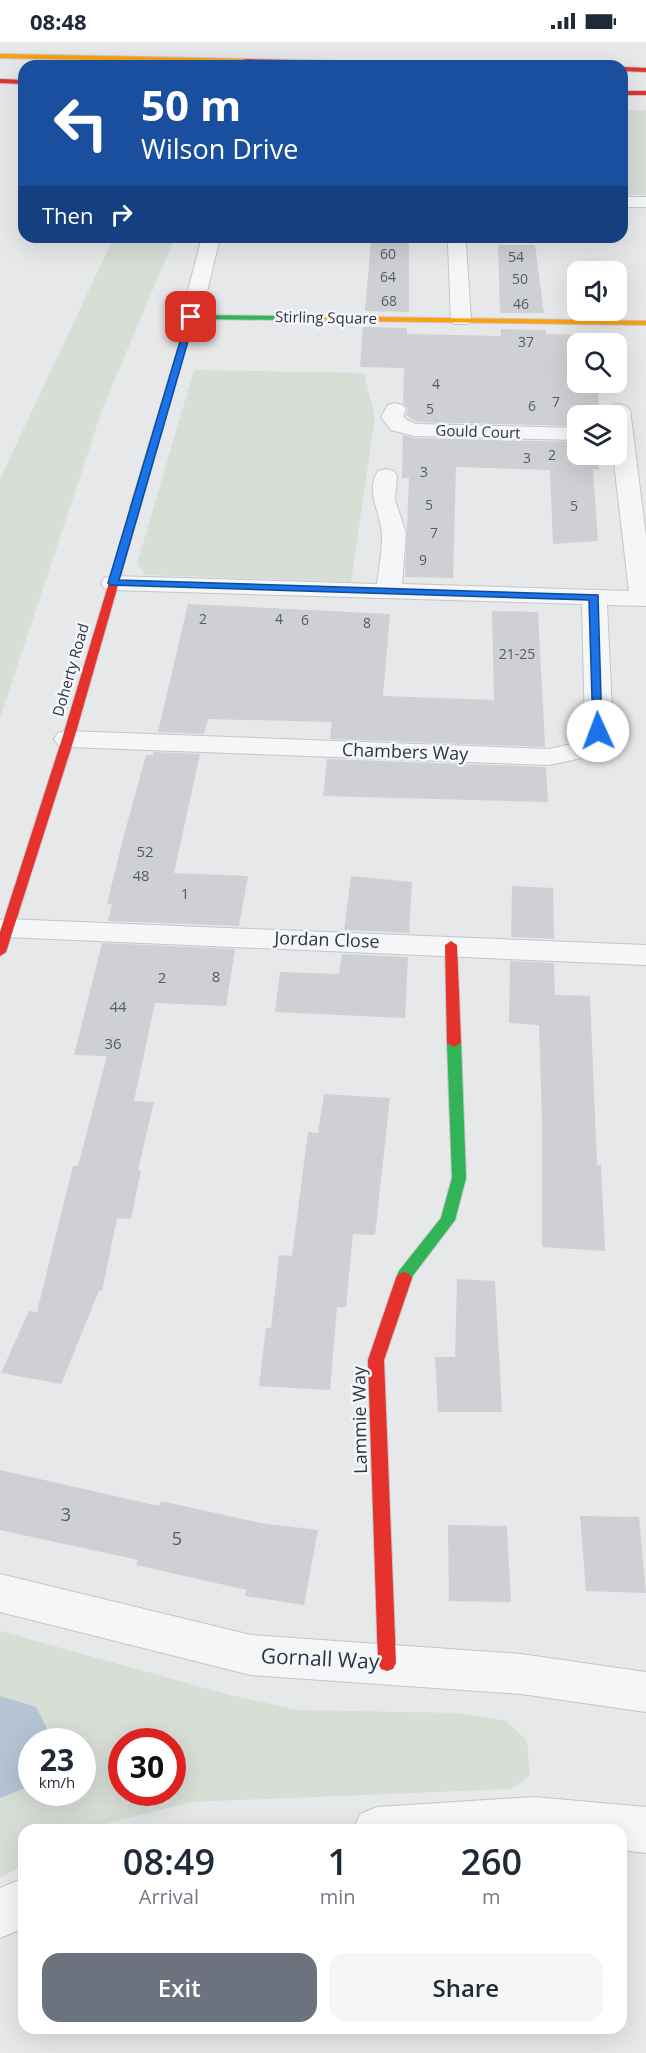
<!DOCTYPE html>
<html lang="en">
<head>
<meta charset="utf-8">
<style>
	:root { --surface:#fff; --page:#f6f6f7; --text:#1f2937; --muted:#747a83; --accent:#6c737f }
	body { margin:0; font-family:"Open Sans",sans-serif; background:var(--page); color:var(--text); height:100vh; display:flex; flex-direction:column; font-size:22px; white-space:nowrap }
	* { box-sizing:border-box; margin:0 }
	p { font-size:20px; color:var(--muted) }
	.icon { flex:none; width:33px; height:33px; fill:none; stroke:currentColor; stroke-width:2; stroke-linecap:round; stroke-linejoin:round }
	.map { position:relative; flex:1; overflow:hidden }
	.details { position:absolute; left:18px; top:1782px; width:609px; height:210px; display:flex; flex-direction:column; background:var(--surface); border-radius:18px; box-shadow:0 6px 24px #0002 }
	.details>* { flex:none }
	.hud { position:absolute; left:18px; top:18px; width:610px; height:183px; border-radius:18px; box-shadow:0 6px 24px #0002; background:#1a4fa0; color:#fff; overflow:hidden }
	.tools { position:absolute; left:567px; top:219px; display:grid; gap:12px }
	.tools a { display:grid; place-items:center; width:60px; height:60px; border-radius:12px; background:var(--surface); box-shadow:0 6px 24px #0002; font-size:30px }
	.speed { position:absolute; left:18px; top:1686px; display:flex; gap:12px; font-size:30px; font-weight:700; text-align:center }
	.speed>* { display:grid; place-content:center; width:78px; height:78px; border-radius:50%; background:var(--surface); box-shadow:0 6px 24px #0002; line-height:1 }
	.speed small { font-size:15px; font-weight:400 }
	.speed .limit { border:9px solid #d22; background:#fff; color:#111 }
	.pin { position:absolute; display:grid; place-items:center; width:51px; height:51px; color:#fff; margin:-26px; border-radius:12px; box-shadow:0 3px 9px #0006 }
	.me { position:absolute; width:66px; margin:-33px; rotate:358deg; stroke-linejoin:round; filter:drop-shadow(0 0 4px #0008) }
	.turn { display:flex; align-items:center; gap:21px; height:126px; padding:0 24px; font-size:27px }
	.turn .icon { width:78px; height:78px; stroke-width:2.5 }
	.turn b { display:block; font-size:42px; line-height:51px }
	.then { display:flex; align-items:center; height:57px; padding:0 24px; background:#0003; gap:12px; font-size:22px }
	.eta { display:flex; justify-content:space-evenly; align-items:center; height:102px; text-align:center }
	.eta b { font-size:36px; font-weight:600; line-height:42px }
	.button { display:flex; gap:12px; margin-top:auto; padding:12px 24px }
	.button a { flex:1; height:69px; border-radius:18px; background:var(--accent); color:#fff; font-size:24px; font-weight:600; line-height:69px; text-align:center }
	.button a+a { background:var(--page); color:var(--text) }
	.status { display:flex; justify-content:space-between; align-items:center; height:42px; padding:0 30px; background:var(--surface); direction:ltr }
	.status svg { height:16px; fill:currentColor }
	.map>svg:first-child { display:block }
	.green { fill:#d6ded6; fill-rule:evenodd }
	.water { fill:#b4c4d5 }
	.building { fill:#ced0d3 }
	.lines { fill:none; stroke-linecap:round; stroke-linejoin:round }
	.street-casing { stroke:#c4c6c8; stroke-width:2 }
	.fast-casing { stroke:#c4c6c8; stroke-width:2 }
	.slow-casing { stroke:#c4c6c8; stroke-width:2 }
	.jam-casing { stroke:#c4c6c8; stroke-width:2 }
	.street { fill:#f5f6f7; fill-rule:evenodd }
	.fast { fill:#30b455; fill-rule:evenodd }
	.slow { fill:#ff9f0a; fill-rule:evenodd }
	.jam { fill:#e5322d; fill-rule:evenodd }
	.route { fill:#1a73e8; stroke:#114b97; stroke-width:1.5 }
	.labels { text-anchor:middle; stroke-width:5; stroke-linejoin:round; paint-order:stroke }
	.far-number-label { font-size:14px; fill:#545c69 }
	.far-street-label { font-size:15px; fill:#2b3445; stroke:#f4f6f9 }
	.number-label { font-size:15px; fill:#545c69 }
	.street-label { font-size:18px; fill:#2b3445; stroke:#f4f6f9 }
	.near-number-label { font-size:18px; fill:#545c69 }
	.near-street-label { font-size:21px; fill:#2b3445; stroke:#f4f6f9 }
</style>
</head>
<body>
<div class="status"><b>08:48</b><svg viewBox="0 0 49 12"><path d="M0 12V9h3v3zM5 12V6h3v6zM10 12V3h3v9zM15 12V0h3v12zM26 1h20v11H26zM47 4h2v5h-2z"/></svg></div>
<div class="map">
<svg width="646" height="2011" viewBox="0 0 646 2011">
	<rect width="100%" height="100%" fill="#e6e8ea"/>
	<g class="green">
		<path d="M 646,68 L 646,153 L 623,153 L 623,69 Z"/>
		<path d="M 114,195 L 175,195 L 103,365 L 0,676 L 0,437 Z"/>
		<path d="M 194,328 L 364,331 L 375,375 L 351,540 L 146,533 L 137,522 Z"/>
		<path d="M 0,1589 L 226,1652 L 297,1668 L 458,1671 L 507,1679 L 527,1699 L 530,1733 L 511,1747 L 190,1760 L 82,1788 L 24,1788 L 24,1822 L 0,1836 ZM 32,1700 L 82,1700 L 82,1750 L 32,1750 ZM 122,1700 L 172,1700 L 172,1750 L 122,1750 Z"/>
	</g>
	<path class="water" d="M 0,1654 L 36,1665 L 53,1699 L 32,1700 L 31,1744 L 0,1756 Z"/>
	<g class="building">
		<path d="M 371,199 L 409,200 L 409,270 L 365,269 Z"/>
		<path d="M 498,203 L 535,203 L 544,271 L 500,271 Z"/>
		<path d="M 363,285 L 407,286 L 407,292 L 501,294 L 501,287 L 546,288 L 546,292 L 591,293 L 592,302 L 578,302 L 578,340 L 597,340 L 600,374 L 578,374 L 578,384 L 417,380 L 406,373 L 408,367 L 403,361 L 404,326 L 360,325 Z"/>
		<path d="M 403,393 L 414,396 L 578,400 L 578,412 L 598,412 L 599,428 L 593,427 L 598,499 L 553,502 L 550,428 L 456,425 L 453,536 L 405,535 L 409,436 L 402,436 Z"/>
		<path d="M 188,562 L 390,572 L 383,654 L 494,658 L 492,569 L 538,570 L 545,705 L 330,697 L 332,680 L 208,677 L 204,692 L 158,690 Z"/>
		<path d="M 153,710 L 200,712 L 174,831 L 248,834 L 239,884 L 108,879 L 112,862 L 107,862 L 124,793 L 146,713 L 153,713 Z"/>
		<path d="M 327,717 L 546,725 L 548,760 L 323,754 Z"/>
		<path d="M 351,834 L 412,840 L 409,891 L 344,888 Z"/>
		<path d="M 512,844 L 553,846 L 554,897 L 511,895 Z"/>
		<path d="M 102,901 L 235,907 L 226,964 L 155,961 L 134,1059 L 154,1060 L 138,1128 L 141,1128 L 131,1177 L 117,1176 L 102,1249 L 99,1249 L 61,1342 L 1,1331 L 29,1269 L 37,1270 L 73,1124 L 78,1124 L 107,1014 L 74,1013 Z"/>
		<path d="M 342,912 L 408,915 L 405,976 L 275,970 L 280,930 L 339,932 Z"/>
		<path d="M 510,919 L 554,921 L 555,953 L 590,954 L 597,1123 L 601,1123 L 605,1209 L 542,1205 L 542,1078 L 539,983 L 509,981 Z"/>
		<path d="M 324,1052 L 390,1056 L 375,1193 L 353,1192 L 346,1265 L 337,1265 L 330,1348 L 259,1344 L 266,1286 L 271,1286 L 279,1213 L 292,1214 L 308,1090 L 318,1091 Z"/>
		<path d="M 457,1237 L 495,1239 L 502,1370 L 438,1370 L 435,1315 L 455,1315 Z"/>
		<path d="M 0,1428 L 159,1464 L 161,1459 L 260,1481 L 318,1488 L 304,1563 L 245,1554 L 247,1548 L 136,1523 L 138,1518 L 0,1488 Z"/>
		<path d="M 580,1474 L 639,1475 L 646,1551 L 586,1549 Z"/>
		<path d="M 448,1483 L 507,1484 L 511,1560 L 449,1559 Z"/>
	</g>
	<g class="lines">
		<defs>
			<g id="street">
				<rect x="622" y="155" width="24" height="10"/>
				<path d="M 202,195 L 220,195 L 201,275 L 198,279 L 184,279 L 181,275 Z"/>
				<path d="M 457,197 L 463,198 L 466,202 L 471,278 L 468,282 L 454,282 L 451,278 L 448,202 L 451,198 Z"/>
				<path d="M 395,361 L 402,363 L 406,367 L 403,374 L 407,378 L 416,382 L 578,386 L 578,398 L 414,394 L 391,388 L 381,375 L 388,363 Z"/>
				<path d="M 619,362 L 626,364 L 630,368 L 646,494 L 646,564 L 607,563 L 613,689 L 591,714 L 549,723 L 68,705 L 58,703 L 54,697 L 58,691 L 68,689 L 549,707 L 572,702 L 585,687 L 582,562 L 113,548 L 104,546 L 101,541 L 104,536 L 113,534 L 377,542 C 379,526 382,510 382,494 C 382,472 364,450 378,429 L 386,427 L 394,429 L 397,434 L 395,458 L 406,491 L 402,542 L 629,549 L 613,412 L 616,412 L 616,374 L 609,374 L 608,368 L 612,364 Z"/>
				<path d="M 7,877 L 646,903 L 646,923 L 7,895 L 0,894 L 0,878 Z"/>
				<path d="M 0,1532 L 251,1593 L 521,1612 L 646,1630 L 646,1670 L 521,1652 L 251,1633 L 0,1570 Z"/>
				<path d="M 534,1755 L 646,1765 L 646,1811 L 621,1808 L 621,1788 L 353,1788 L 360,1772 L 377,1765 Z"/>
				<path d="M 24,1836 L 24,1886 L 0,1896 L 0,1846 Z"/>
			</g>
			<g id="fast">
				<path d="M 188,273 L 291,274 L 295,276 L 291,278 L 194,277 L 140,466 L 132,468 L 130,466 Z"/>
				<path d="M 454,997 L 461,1001 L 466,1136 L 455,1178 L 414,1232 L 409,1240 L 399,1240 L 396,1236 L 399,1229 L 441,1176 L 452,1136 L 447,1001 Z"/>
			</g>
			<g id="slow">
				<path d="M 0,12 L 245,17 L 248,19 L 245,21 L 0,16 Z"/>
				<path d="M 291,274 L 646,279 L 646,283 L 288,278 L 287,276 Z"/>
			</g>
			<g id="jam">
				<path d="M 245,17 L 483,22 L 486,24 L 243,20 Z"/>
				<path d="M 622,25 L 646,26 L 646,30 L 622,29 Z"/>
				<path d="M 0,37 L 24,38 L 24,42 L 0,41 Z"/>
				<rect x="622" y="49" width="24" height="4"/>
				<path d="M 132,464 L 140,466 L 74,697 L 6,910 L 0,914 L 0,890 L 62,697 Z"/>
				<path d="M 451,899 L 457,903 L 461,1001 L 454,1005 L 447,1001 L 445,903 Z"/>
				<path d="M 404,1230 L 409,1232 L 412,1236 L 384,1318 L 396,1621 L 393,1627 L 387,1629 L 381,1627 L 378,1621 L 368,1318 L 396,1236 L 399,1232 Z"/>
			</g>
		</defs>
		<use href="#street" class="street-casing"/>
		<use href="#fast" class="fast-casing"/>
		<use href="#slow" class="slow-casing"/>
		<use href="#jam" class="jam-casing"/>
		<use href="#street" class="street"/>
		<use href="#fast" class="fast"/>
		<use href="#slow" class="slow"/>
		<use href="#jam" class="jam"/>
	</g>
	<path class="route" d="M 188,273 L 195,275 L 119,538 L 598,553 L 602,691 L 598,692 L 593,689 L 589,558 L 110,543 L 108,541 Z"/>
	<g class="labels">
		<g class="far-number-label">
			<text x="388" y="217">60</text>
			<text x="516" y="220">54</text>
			<text x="388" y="240">64</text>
			<text x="520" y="242">50</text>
			<text x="389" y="264">68</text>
			<text x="521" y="267">46</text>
			<text x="526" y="305">37</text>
			<text x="436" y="347">4</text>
			<text x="556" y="365">7</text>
			<text x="532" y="369">6</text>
			<text x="430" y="372">5</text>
			<text x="552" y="418">2</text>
			<text x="527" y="421">3</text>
			<text x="424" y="435">3</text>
			<text x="429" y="468">5</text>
			<text x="574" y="469">5</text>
			<text x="434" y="496">7</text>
			<text x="423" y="523">9</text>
			<text x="203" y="582">2</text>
			<text x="279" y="582">4</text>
			<text x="305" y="583">6</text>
			<text x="367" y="586">8</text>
			<text x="517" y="617">21-25</text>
		</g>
		<g class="far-street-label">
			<text transform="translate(326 276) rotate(1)" y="5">Stirling Square</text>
			<text transform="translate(478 390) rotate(2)" y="5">Gould Court</text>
			<text transform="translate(71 628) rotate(-74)" y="5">Doherty Road</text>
		</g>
		<g class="number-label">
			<text x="145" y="815">52</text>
			<text x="141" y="839">48</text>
			<text x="185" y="857">1</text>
			<text x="216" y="940">8</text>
			<text x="162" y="941">2</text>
			<text x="118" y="970">44</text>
			<text x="113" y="1007">36</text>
		</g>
		<g class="street-label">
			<text transform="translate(405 710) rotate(2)" y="6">Chambers Way</text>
			<text transform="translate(327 898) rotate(2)" y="6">Jordan Close</text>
			<text transform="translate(360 1378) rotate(-91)" y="6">Lammie Way</text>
		</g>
		<g class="near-number-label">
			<text x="66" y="1479">3</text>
			<text x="177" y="1503">5</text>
		</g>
		<g class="near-street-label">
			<text transform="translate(320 1617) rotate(3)" y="7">Gornall Way</text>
		</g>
	</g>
</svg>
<div class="tools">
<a><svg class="icon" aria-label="sound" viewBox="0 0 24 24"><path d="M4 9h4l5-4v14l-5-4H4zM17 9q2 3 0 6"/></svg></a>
<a><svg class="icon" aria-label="search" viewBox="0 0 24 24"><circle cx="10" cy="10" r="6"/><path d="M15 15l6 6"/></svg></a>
<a><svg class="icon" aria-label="layers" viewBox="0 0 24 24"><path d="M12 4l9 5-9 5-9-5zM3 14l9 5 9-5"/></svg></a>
</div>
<div class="speed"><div>23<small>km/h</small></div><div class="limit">30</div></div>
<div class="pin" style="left:191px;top:275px;background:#d93025"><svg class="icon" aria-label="arrive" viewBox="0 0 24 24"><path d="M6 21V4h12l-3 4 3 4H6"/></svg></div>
<svg class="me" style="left:598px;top:689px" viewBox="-20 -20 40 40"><circle r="19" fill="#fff"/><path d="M0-13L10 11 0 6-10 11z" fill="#1a73e8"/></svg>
<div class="hud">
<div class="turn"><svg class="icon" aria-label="left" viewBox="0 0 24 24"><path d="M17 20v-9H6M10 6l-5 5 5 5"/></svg><div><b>50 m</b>Wilson Drive</div></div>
<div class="then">Then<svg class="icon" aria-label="right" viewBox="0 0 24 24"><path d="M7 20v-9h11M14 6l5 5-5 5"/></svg></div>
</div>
<section class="details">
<div class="eta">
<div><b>08:49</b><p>Arrival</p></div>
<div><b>1</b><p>min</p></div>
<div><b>260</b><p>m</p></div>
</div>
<div class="button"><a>Exit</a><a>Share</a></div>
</section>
</div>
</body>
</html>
